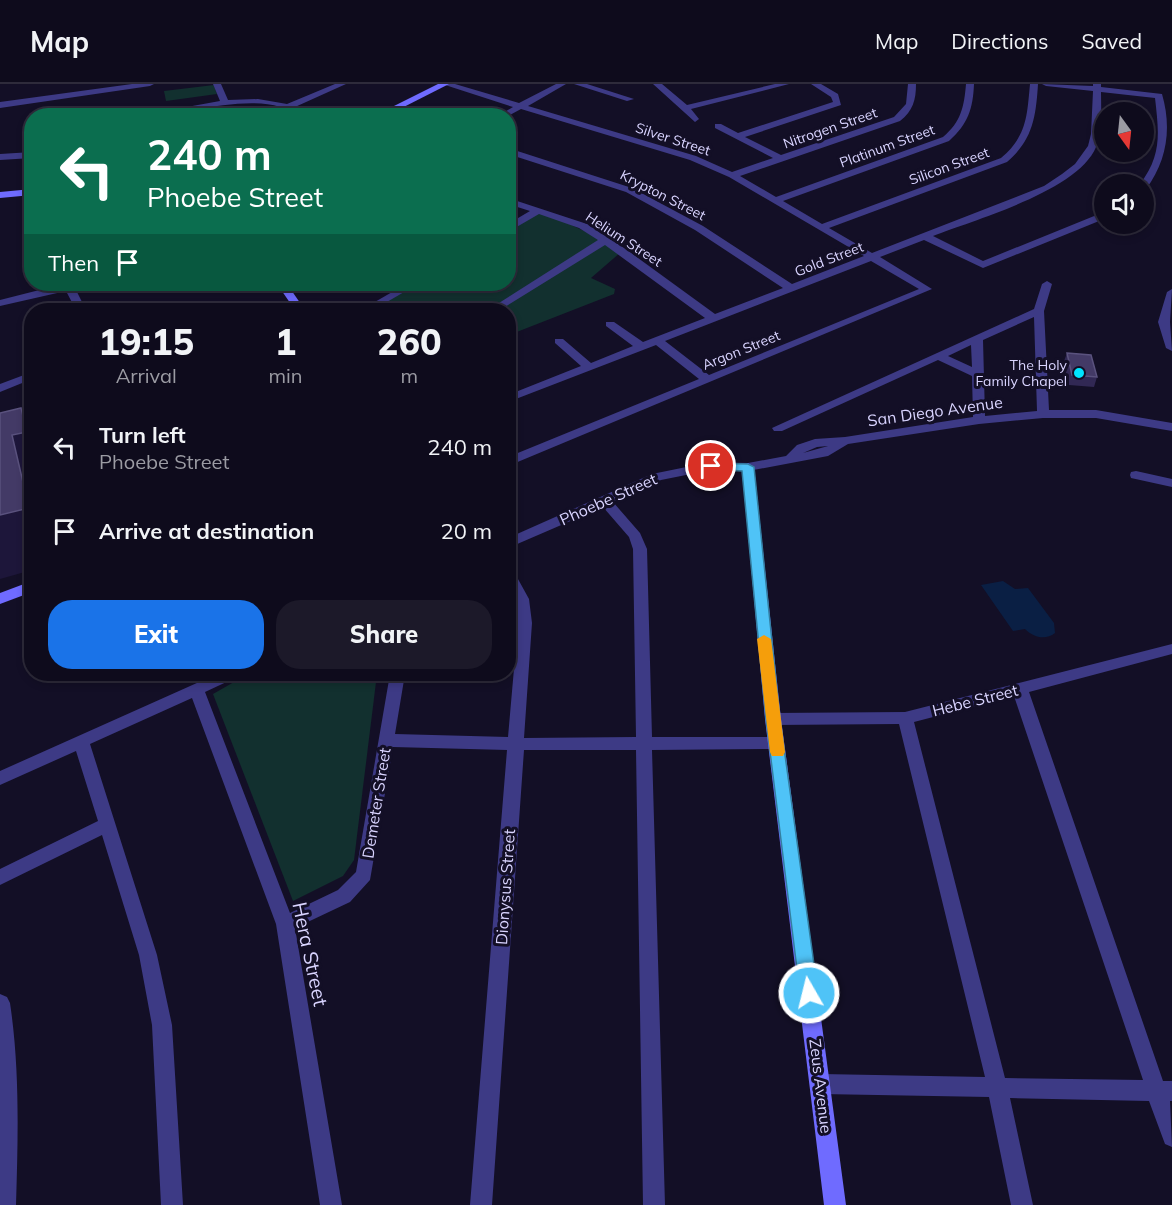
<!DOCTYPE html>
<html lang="en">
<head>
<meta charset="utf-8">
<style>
	:root { --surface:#0e0b1c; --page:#1c1929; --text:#f1f3f6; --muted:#9b9ba3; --line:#2e2b3b; --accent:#1a73e8 }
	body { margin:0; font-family:Mulish,sans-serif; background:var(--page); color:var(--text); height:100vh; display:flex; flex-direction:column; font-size:22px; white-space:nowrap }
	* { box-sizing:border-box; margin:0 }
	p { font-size:20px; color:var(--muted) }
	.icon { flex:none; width:33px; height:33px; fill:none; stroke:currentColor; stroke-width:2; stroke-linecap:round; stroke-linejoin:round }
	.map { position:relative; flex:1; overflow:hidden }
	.drawer { position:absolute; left:24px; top:219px; width:492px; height:378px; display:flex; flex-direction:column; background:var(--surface); border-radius:24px; box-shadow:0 3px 9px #0003,0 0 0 2px var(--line) }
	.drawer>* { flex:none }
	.hud { position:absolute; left:24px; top:24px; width:492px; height:183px; border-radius:24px; box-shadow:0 3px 9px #0003,0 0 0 2px var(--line); background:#0b6e4f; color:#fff; overflow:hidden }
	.needle { width:39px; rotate:165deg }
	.buttons { position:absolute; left:1094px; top:18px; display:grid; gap:12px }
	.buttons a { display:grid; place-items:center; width:60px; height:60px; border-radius:50%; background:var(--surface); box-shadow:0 3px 9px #0003,0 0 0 2px var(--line); font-size:30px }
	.pin { position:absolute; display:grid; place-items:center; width:51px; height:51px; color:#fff; margin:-26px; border:3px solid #fff; border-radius:50%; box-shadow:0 2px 6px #0007 }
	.me { position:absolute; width:66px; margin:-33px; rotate:352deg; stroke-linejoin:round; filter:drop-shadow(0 0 4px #0008) }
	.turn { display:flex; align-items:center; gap:21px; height:126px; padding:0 24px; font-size:27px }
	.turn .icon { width:78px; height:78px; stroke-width:2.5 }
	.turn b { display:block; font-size:42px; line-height:51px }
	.then { display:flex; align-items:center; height:57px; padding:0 24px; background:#0003; gap:12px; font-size:22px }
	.eta { display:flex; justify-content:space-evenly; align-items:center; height:102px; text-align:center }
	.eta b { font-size:36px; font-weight:800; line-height:42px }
	.action { display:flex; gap:12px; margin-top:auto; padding:12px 24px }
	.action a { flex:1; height:69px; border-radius:24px; background:var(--accent); color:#fff; font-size:24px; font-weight:800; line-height:69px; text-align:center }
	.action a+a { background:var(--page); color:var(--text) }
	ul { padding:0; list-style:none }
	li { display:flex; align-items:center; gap:18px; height:84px; padding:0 24px }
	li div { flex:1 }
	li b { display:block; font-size:22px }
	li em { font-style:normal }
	header { display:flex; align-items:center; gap:36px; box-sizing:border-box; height:84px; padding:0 30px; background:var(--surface); border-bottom:2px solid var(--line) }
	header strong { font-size:28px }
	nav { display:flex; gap:33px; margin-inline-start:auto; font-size:21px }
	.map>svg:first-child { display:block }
	.green { fill:#12302f }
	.water { fill:#0a1f44 }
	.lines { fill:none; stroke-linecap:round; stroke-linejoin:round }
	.street { fill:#3d3a85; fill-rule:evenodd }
	.secondary { fill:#6f6bff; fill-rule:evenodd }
	.wall { fill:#312854 }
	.shaded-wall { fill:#1d163a }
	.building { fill:#433a66; stroke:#5a527e; stroke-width:1.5 }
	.route { fill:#4fc3f7; stroke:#337fa1; stroke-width:1.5 }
	.slow { fill:#f59e0b }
	.poi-dot { fill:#00e5ff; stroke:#130f26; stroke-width:2 }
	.labels { text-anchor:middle; stroke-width:6; stroke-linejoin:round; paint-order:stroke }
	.far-street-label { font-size:14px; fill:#d9d4ff; stroke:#130f26 }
	.far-poi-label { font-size:14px; fill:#d9d4ff; stroke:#130f26; text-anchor:end }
	.street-label { font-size:16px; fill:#d9d4ff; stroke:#130f26 }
	.near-street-label { font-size:20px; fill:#d9d4ff; stroke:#130f26 }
</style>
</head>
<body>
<header>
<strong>Map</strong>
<nav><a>Map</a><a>Directions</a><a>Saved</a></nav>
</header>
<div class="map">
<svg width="1172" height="1121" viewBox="0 0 1172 1121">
	<rect width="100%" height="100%" fill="#130f26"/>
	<g class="green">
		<path d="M 214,1 L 217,10 L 166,17 L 164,7 Z"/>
		<path d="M 540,126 L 605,157 L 621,168 L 591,194 L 615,205 L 614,210 L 509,251 L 508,226 L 370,226 L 416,200 L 508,200 L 509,145 Z"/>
		<path d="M 248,590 L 377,590 L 354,776 L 343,792 L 293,817 L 213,610 Z"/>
	</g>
	<path class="water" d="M 1003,497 L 1015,505 L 1028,504 L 1054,539 L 1055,549 C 1045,557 1033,553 1025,545 L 1013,547 L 981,501 Z"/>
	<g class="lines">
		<g class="street">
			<path d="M 132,0 L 154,0 L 150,2 L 0,24 L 0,18 Z"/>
			<path d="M 213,0 L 221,0 L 228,16 L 258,15 L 287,20 L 335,0 L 346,0 L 275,32 L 263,32 L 280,23 C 243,11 178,32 137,32 L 220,17 Z"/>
			<path d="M 442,0 L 455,0 L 519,19 L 556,0 L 566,0 L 528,22 L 696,72 L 732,88 L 773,74 L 715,44 L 715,40 L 721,40 L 738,49 L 833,18 L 831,13 L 811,0 L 821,0 L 838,10 L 841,21 L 745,53 L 781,71 L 894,33 L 906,20 L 908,0 L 916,0 C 916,16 913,27 900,37 L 740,92 L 776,113 L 943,53 C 961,38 964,23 966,0 L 974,0 C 973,25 968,40 949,57 L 783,117 L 822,140 L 1001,74 C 1027,52 1027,32 1030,0 L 1038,0 C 1036,32 1033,56 1007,78 L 829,144 L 872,169 L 1044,102 L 1062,90 L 1075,80 L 1088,62 L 1091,50 L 1093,7 L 1046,2 L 1042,0 L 1093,2 L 1093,0 L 1101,0 L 1101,3 L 1162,10 C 1172,44 1167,77 1146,105 L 1143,106 L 1143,100 L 1140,100 C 1162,71 1159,49 1155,14 L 1101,8 C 1101,26 1103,47 1096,63 C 1078,107 976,135 933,152 L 983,177 L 1104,128 L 1104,135 L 983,184 L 924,156 L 880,173 L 932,205 L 508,382 L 508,373 L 699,295 L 656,261 L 508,318 L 508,311 L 581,282 L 555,259 L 555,255 L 563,255 L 591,279 L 633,262 L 606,242 L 606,238 L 614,238 L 643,258 L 705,234 L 605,161 L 500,226 L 488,226 L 598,156 L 579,144 L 539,130 L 508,148 L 508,140 L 530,127 L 508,120 L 508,114 L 587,140 L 627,166 L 715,230 L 783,204 L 695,146 L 626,108 L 508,70 L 508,64 L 632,104 L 703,142 L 792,200 L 864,172 L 729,93 L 690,76 L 521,25 L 508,32 L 498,32 L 513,23 ZM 871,177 L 919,205 L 709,291 L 665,257 Z"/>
			<path d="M 574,0 L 587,0 L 634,15 L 627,17 Z"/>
			<path d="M 653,0 L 662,0 L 687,21 L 775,0 L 789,0 L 691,25 L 699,35 L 695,38 Z"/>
			<path d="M 32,68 L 32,74 L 0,76 L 0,70 Z"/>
			<path d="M 31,105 L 32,105 L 32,132 L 22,123 L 26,108 Z"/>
			<path d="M 1047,197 L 1052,200 L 1044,227 L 1049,326 L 1096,326 L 1172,339 L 1172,347 L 1096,334 L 1043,334 L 979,340 L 848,360 L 828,372 L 748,387 L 711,386 L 661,396 L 613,418 L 640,449 L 647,465 L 652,653 L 776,653 L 782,655 L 784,659 L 782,663 L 776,665 L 652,666 L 665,1121 L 643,1121 L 636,666 L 524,666 L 492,1121 L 470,1121 L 507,666 L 393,663 L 370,796 L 350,818 L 295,844 L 342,1121 L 320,1121 L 276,840 L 192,614 L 90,660 L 157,871 L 172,941 L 183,1121 L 161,1121 L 152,941 L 139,871 L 102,751 L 0,801 L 0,785 L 98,737 L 76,667 L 0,701 L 0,687 L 217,590 L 237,590 L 235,594 L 205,608 L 290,829 L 338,806 L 356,788 L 390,590 L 405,590 L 395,650 L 508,653 L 518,539 L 515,515 L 508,503 L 508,484 L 513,486 L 529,515 L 532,539 L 524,654 L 636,653 L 633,465 L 629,453 L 603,423 L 508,464 L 508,454 L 652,390 L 711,378 L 748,379 L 786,372 L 797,361 L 815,355 L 845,353 L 973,333 L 972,292 L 938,276 L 782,347 L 774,347 L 772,344 L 1034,225 L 1042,200 ZM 1034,233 L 1037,327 L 985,332 L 983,256 ZM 971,261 L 972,283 L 948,272 ZM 828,362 L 803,369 L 817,363 Z"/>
			<path d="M 63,200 L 73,200 L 86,226 L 76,226 L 66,207 L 0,222 L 0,216 Z"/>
			<path d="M 406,200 L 418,200 L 373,226 L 361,226 Z"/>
			<path d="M 1172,205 L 1170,238 L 1172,267 L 1166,264 L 1158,238 L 1167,208 Z"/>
			<path d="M 32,288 L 32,295 L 0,308 L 0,300 Z"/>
			<path d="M 1136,387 L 1172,395 L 1172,403 L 1131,394 L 1130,391 L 1131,388 Z"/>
			<path d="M 1172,560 L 1172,570 L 1029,608 L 1163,997 L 1172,997 L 1172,1017 L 1170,1017 L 1172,1063 L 1165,1060 L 1149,1017 L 1010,1014 L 1033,1121 L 1011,1121 L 989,1013 L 821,1010 L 814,1007 L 811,1000 L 814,993 L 821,990 L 985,993 L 899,640 L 773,641 L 767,639 L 765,635 L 767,631 L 773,629 L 905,628 ZM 1014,612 L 1143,996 L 1005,994 L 914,638 Z"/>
			<path d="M 0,910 L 7,913 L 10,919 C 20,986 18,1053 16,1121 L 0,1121 Z"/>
		</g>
		<g class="secondary">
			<path d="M 438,0 L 449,0 L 386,32 L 374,32 Z"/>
			<path d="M 32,105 L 32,111 L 0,114 L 0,108 Z"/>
			<path d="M 277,200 L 287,200 L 305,226 L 295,226 Z"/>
			<path d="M 748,379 L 754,383 L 781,635 L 846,1121 L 824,1121 L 765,635 L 742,383 Z"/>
			<path d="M 32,497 L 32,508 L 0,520 L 0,509 Z"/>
		</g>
	</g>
	<path class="wall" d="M 1067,269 L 1097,293 L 1094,303 L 1069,301 L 1063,280 Z"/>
	<path class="shaded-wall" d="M 21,324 L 32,351 L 32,486 L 0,495 L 0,431 L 12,351 Z"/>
	<g class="building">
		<path d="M 1067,269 L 1091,271 L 1097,293 L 1072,291 Z"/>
		<path d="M 21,324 L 27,348 L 12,351 L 29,424 L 0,431 L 0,329 Z"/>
	</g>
	<path class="route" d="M 711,379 L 748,380 L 754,383 L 780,635 L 818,909 L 815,914 L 809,917 L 803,914 L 800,909 L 766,635 L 742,387 L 707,385 L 707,380 Z"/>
	<path class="slow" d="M 764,551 L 771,555 L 785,668 L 783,672 L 772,672 L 770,668 L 757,555 Z"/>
	<circle class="poi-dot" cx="1079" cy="289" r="6"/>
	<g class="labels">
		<g class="far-street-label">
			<text transform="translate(830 44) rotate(-19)" y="5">Nitrogen Street</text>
			<text transform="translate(673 55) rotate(18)" y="5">Silver Street</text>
			<text transform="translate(887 62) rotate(-20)" y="5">Platinum Street</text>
			<text transform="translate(949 82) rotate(-20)" y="5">Silicon Street</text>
			<text transform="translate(663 111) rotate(27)" y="5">Krypton Street</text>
			<text transform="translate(624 155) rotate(33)" y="5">Helium Street</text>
			<text transform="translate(829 175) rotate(-21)" y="5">Gold Street</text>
			<text transform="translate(741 266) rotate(-22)" y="5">Argon Street</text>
		</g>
		<g class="far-poi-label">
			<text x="1067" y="286">The Holy<tspan x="1067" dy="16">Family Chapel</tspan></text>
		</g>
		<g class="street-label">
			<text transform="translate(935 327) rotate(-8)" y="6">San Diego Avenue</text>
			<text transform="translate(608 415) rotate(-24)" y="6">Phoebe Street</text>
			<text transform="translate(975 616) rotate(-14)" y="6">Hebe Street</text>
			<text transform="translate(376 719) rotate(-81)" y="6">Demeter Street</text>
			<text transform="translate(505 803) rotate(-86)" y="6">Dionysus Street</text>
			<text transform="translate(821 1002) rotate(83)" y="6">Zeus Avenue</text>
		</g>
		<g class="near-street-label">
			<text transform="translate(310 870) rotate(78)" y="7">Hera Street</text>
		</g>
	</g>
</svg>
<div class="buttons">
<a><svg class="needle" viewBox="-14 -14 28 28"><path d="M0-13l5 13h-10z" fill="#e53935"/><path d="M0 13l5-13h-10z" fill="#9b9ba3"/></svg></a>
<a><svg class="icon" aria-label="sound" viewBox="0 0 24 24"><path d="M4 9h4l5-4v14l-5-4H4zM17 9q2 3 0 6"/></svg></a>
</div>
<div class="pin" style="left:711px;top:382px;background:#d93025"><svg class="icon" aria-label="arrive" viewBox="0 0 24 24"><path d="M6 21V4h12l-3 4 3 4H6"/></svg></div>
<svg class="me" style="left:809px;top:909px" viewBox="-20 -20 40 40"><circle r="17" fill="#4fc3f7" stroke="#fff" stroke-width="3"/><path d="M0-11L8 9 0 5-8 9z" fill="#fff"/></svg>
<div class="hud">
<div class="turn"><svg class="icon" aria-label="left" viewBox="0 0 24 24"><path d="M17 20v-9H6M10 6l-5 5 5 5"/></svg><div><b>240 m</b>Phoebe Street</div></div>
<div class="then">Then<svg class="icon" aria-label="arrive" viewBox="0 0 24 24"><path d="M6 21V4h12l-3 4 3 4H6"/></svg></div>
</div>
<section class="drawer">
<div class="eta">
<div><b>19:15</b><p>Arrival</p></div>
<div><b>1</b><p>min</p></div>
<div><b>260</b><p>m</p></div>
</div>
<ul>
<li><svg class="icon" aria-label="left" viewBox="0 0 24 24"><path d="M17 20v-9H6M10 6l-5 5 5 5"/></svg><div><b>Turn left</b><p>Phoebe Street</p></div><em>240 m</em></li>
<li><svg class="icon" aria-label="arrive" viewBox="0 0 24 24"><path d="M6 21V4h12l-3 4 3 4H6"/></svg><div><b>Arrive at destination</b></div><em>20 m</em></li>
</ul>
<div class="action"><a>Exit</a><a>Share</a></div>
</section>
</div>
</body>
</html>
